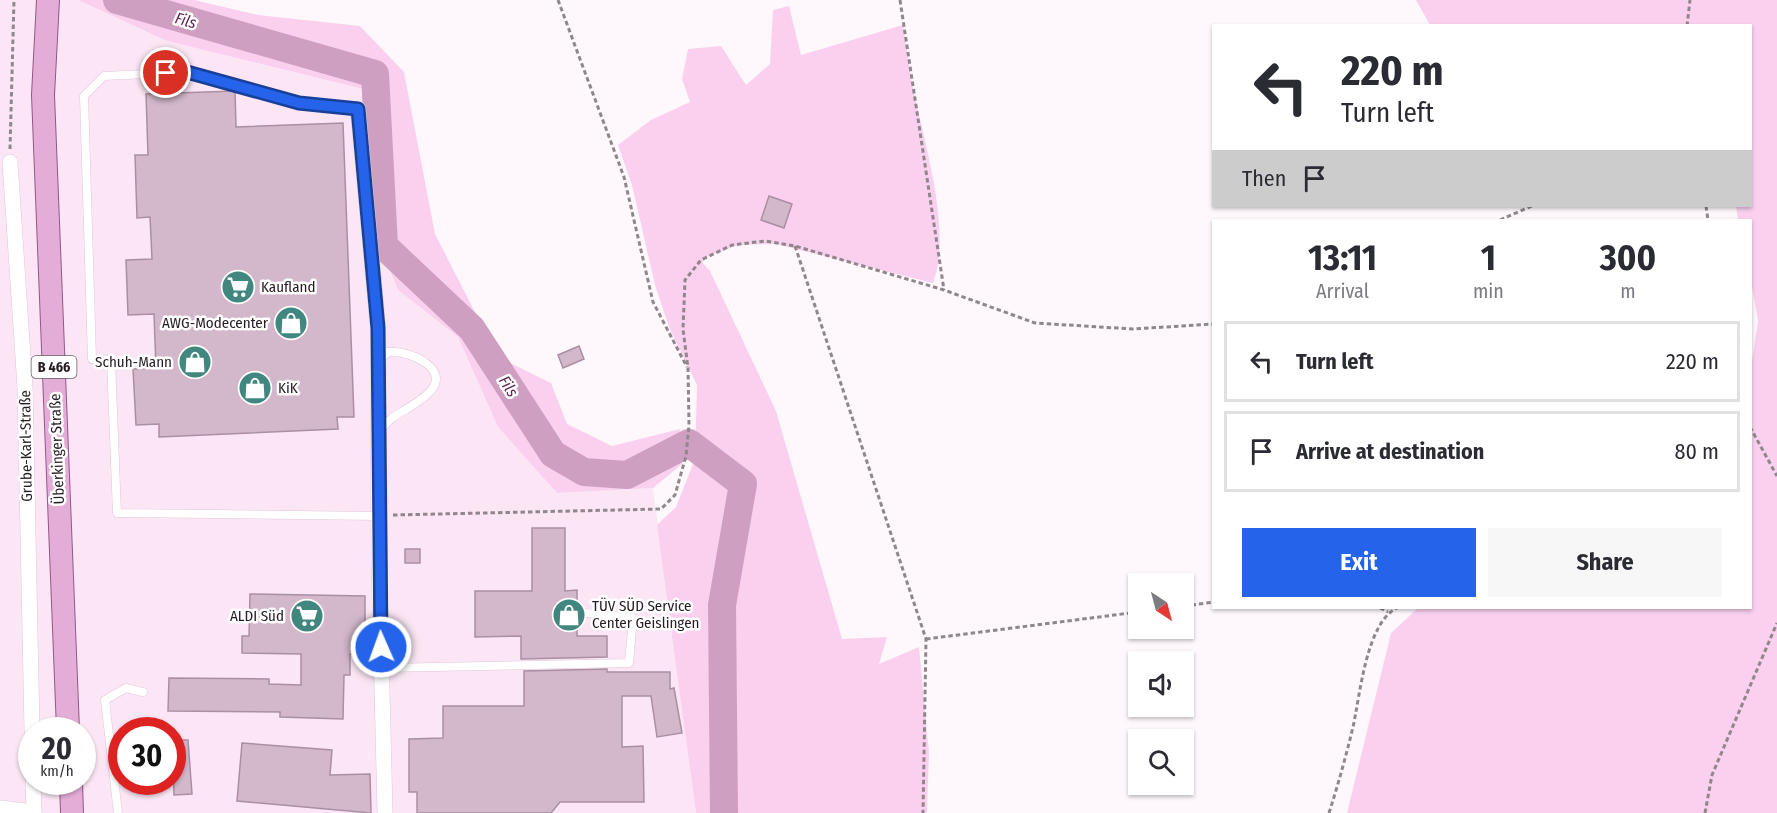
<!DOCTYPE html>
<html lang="en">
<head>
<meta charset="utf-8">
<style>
	:root { --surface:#fff; --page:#f7f7f7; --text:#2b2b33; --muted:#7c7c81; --line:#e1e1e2; --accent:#2563eb }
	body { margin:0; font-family:"Fira Sans Condensed",sans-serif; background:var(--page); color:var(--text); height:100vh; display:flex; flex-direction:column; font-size:22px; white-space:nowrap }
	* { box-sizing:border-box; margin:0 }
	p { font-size:20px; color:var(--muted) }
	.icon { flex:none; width:33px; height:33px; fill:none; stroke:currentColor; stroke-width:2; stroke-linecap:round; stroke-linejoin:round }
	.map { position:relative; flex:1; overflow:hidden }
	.drawer { position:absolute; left:1212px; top:219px; width:540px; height:390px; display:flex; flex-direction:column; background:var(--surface); border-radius:0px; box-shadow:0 2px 4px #0004 }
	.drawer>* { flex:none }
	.banner { position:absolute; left:1212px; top:24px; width:540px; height:183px; border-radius:0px; box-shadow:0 2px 4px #0004; background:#fff; color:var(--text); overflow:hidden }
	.needle { width:39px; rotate:144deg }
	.tools { position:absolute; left:1128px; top:573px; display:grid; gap:12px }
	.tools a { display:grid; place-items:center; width:66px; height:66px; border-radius:0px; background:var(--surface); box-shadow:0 2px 4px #0004; font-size:30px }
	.speed { position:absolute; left:18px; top:717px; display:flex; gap:12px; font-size:30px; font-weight:700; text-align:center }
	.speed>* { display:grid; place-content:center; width:78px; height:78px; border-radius:50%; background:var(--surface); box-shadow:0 2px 4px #0004; line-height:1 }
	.speed small { font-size:15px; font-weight:400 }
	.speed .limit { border:9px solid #d22; background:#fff; color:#111 }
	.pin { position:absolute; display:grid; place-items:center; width:51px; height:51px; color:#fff; margin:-26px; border:3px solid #fff; border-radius:50%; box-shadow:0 2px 6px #0007 }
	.me { position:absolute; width:66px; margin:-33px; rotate:358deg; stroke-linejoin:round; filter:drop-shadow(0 0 4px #0008) }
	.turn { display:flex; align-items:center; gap:21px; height:126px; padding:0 30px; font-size:27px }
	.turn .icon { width:78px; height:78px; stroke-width:2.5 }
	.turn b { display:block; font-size:42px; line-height:51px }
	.then { display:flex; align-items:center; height:57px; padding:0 30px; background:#0003; gap:12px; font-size:22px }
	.eta { display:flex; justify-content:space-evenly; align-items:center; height:102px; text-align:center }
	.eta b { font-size:36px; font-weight:700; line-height:42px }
	.action { display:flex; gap:12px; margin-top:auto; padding:12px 30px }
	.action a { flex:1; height:69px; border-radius:0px; background:var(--accent); color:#fff; font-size:24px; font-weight:700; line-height:69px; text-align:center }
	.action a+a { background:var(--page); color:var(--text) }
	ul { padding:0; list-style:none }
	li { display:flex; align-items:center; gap:18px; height:81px; margin:0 12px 9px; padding:0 18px; border:3px solid var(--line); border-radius:0px }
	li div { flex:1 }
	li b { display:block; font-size:22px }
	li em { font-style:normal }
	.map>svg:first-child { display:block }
	.built { fill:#fce6f5; fill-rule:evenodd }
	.green { fill:#fad0ee }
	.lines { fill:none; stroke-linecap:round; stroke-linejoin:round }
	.river { stroke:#cf9fc1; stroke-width:28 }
	.building { fill:#d3b7cb; stroke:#aa8fa2; stroke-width:1.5 }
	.service-casing { stroke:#e1c5d9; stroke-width:9 }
	.minor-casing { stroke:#e1c5d9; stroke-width:16 }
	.primary-casing { stroke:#955786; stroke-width:24 }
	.path { stroke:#90878d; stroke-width:3; stroke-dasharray:4.5 3; stroke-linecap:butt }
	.service { stroke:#fff; stroke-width:8 }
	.minor { stroke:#fff; stroke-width:15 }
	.primary { stroke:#e3add7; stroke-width:22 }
	.route-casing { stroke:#184099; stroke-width:15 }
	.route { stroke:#2563eb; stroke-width:10 }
	.labels { text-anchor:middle; stroke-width:5; stroke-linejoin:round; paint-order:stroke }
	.shield { fill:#fff; stroke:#676065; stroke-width:1.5 }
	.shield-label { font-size:14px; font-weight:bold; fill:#261c23 }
	.poi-label { font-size:15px; fill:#261c23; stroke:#fff; text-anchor:start }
	.street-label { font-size:15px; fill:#261c23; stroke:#fff }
	.water-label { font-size:16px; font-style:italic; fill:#5d2451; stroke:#fff }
</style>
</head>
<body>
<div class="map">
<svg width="1777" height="813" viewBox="0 0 1777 813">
	<rect width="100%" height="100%" fill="#fef8fc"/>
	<path class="built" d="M 0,0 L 78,0 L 167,41 L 367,90 L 380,121 L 377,238 L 398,290 L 458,337 L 498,427 L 557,493 L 653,488 L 696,813 L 0,813 ZM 32,730 L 82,730 L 82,782 L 32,782 ZM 122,730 L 172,730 L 172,782 L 122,782 Z"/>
	<g class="green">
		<path d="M 78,0 L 194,0 L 258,15 L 360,26 L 404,72 L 435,234 L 498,357 L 551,383 L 567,424 L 612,446 L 680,429 L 682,464 L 653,488 L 557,493 L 498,427 L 458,337 L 398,290 L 377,238 L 380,121 L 367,90 L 167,41 Z"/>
		<path d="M 1416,0 L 1777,0 L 1777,813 L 1347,813 L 1391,633 L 1418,608 L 1750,608 L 1750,374 L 1758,321 L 1751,281 L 1750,220 L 1738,220 L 1736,206 L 1750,206 L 1750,26 L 1430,25 Z"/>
		<path d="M 789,6 L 801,55 L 903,25 C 906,45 909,65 912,84 C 923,138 953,231 933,283 L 776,244 L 738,245 L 709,256 L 702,262 L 710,271 L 776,411 L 842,639 L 887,637 L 879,664 L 919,647 L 929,753 L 927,813 L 696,813 L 657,525 L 676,507 L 695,459 L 697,385 L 669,327 L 655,285 L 632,185 L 618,145 L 651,120 L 690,102 L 682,79 L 688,49 L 721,46 L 746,85 L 770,64 L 773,10 Z"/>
	</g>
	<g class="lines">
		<path class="river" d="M 117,0 L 375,74 L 384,246 L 472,329 L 553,454 L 584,472 L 627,475 L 689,443 L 743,484 L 722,605 L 724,813"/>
	</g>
	<g class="building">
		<path d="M 235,91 L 236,127 L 343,123 L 354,417 L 337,417 L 338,429 L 159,437 L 159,424 L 136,425 L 133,369 L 156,368 L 154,314 L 128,315 L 126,260 L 152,259 L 150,217 L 137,218 L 135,155 L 148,155 L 146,94 Z"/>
		<path d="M 769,196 L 792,204 L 784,228 L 761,220 Z"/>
		<path d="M 579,346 L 584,359 L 563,368 L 558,355 Z"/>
		<path d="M 532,528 L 565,528 L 565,591 L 577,590 L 577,636 L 607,636 L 607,657 L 521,659 L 521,636 L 475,637 L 475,591 L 532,591 Z"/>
		<rect x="405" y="549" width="15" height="14"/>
		<path d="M 250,594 L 365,596 L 365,655 L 350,654 L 350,675 L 344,675 L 343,719 L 280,717 L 280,712 L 168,711 L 169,678 L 269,679 L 269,684 L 301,685 L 301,654 L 242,653 L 242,636 L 249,636 Z"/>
		<path d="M 607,669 L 607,672 L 670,672 L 670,689 L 674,688 L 682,733 L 657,737 L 651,696 L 622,696 L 622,747 L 643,746 L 644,802 L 560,802 L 551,813 L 417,813 L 417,792 L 409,792 L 409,739 L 443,738 L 443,706 L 524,706 L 524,671 Z"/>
		<path d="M 172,740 L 188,740 L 192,794 L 174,795 Z"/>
		<path d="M 242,743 L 332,750 L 330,775 L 370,774 L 371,813 L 237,801 Z"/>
	</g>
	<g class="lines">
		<defs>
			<g id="service">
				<path d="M 358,109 L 299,103 L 187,72 L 104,76 L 84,96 L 92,359 L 111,360 L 117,513 L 379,516"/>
				<path d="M 379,360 L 388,352 C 401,351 417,356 427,364 C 456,387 407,407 392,418 C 387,422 383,427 379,432"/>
				<path d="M 382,668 L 629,663 L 633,618 L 586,613"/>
				<path d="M 118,813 L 105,700 L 126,688 L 143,692"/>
			</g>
			<g id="minor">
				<path d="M 358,109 L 378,328 L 379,563 L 385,813"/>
				<path d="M 10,162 L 25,387 L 32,730"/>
				<path d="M 33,782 L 34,813"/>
				<path d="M 0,808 L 34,812"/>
			</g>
			<g id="primary">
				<path d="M 48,0 L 43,95 L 68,730"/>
				<path d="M 71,782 L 72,813"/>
			</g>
		</defs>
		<use href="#service" class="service-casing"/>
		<use href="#minor" class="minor-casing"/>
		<use href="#primary" class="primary-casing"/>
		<g class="path">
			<path d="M 558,0 L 624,177 L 653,302 L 687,367"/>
			<path d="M 900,0 L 944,290"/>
			<path d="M 1687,26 L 1690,0"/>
			<path d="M 10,149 L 14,0"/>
			<path d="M 1706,206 L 1708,220"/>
			<path d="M 1500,220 L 1532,206"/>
			<path d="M 795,246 L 926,639 L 923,813"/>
			<path d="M 1750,427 L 1777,476"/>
			<path d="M 393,515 L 661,509 L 675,495 L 686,456 L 689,425 L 688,368 L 683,329 L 685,280 L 701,260 L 732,245 L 765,241 L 795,246 L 944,290 L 1035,323 L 1133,329 L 1214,324"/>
			<path d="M 1184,606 L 1214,602"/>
			<path d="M 1380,608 L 1388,612"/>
			<path d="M 926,639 L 1138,612"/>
			<path d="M 1329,813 C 1338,785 1346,756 1353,727 C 1360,696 1366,623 1397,608"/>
			<path d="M 1705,813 L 1712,775 L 1777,623"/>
		</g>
		<use href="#service" class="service"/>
		<use href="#minor" class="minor"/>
		<use href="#primary" class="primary"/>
	</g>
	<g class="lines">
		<defs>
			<path id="route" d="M 166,73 L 187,72 L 299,103 L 358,109 L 378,328 L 381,647"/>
		</defs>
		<use href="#route" class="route-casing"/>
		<use href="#route" class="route"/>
	</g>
	<defs>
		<symbol id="supermarket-disc" viewBox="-11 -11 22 22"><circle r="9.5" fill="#418780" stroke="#fff"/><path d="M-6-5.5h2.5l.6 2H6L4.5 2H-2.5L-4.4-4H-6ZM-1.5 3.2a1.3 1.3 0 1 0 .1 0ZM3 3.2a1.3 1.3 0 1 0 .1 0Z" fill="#fff"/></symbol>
		<symbol id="shop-disc" viewBox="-11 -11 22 22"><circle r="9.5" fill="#418780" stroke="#fff"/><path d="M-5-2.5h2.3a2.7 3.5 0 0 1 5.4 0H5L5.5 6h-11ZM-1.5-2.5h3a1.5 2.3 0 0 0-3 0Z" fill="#fff"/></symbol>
	</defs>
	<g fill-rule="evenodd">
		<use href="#supermarket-disc" x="219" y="268" width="38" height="38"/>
		<use href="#shop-disc" x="272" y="304" width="38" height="38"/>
		<use href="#shop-disc" x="176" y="343" width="38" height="38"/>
		<use href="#shop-disc" x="236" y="369" width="38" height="38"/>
		<use href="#shop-disc" x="550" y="596" width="38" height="38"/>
		<use href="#supermarket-disc" x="288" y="597" width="38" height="38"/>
	</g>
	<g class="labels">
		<rect class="shield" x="31.5" y="356" width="45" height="22" rx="4.5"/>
		<g class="shield-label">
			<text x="54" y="372">B 466</text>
		</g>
		<g class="poi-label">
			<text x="261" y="292">Kaufland</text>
			<text x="268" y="328" text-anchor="end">AWG-Modecenter</text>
			<text x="172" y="367" text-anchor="end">Schuh-Mann</text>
			<text x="278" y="393">KiK</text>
			<text x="592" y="611">TÜV SÜD Service<tspan x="592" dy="17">Center Geislingen</tspan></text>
			<text x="284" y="621" text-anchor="end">ALDI Süd</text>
		</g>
		<g class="street-label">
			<text transform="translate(26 446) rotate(-91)" y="5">Grube-Karl-Straße</text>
			<text transform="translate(57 449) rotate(-92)" y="5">Überkinger Straße</text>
		</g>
		<g class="water-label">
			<text transform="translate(186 20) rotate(16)" y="6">Fils</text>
			<text transform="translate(509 386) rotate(57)" y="6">Fils</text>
		</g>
	</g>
</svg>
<div class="tools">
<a><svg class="needle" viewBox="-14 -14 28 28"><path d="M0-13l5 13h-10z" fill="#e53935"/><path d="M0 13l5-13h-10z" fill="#7c7c81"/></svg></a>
<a><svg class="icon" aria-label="sound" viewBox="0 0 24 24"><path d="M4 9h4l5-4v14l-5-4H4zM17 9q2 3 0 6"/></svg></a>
<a><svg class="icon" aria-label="search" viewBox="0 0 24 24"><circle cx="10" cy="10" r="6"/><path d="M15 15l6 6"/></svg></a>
</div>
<div class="speed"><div>20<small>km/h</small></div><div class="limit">30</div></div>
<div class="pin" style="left:166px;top:73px;background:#d93025"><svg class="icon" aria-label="arrive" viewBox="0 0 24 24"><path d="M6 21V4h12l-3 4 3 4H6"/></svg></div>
<svg class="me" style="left:381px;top:647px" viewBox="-20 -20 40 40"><circle r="17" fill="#2563eb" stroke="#fff" stroke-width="3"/><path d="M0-11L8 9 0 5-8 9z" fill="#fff"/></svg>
<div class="banner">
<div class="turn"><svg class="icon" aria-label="left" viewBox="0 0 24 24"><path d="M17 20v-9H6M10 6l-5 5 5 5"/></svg><div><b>220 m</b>Turn left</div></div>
<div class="then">Then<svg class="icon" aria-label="arrive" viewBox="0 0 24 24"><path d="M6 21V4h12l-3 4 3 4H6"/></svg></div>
</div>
<section class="drawer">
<div class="eta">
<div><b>13:11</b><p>Arrival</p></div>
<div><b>1</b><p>min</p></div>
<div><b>300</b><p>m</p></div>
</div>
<ul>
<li><svg class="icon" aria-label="left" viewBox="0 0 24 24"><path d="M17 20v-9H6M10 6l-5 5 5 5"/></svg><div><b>Turn left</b></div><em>220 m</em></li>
<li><svg class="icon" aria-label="arrive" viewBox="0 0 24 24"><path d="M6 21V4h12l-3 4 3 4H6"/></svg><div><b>Arrive at destination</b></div><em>80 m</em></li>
</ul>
<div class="action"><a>Exit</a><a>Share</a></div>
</section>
</div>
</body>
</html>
